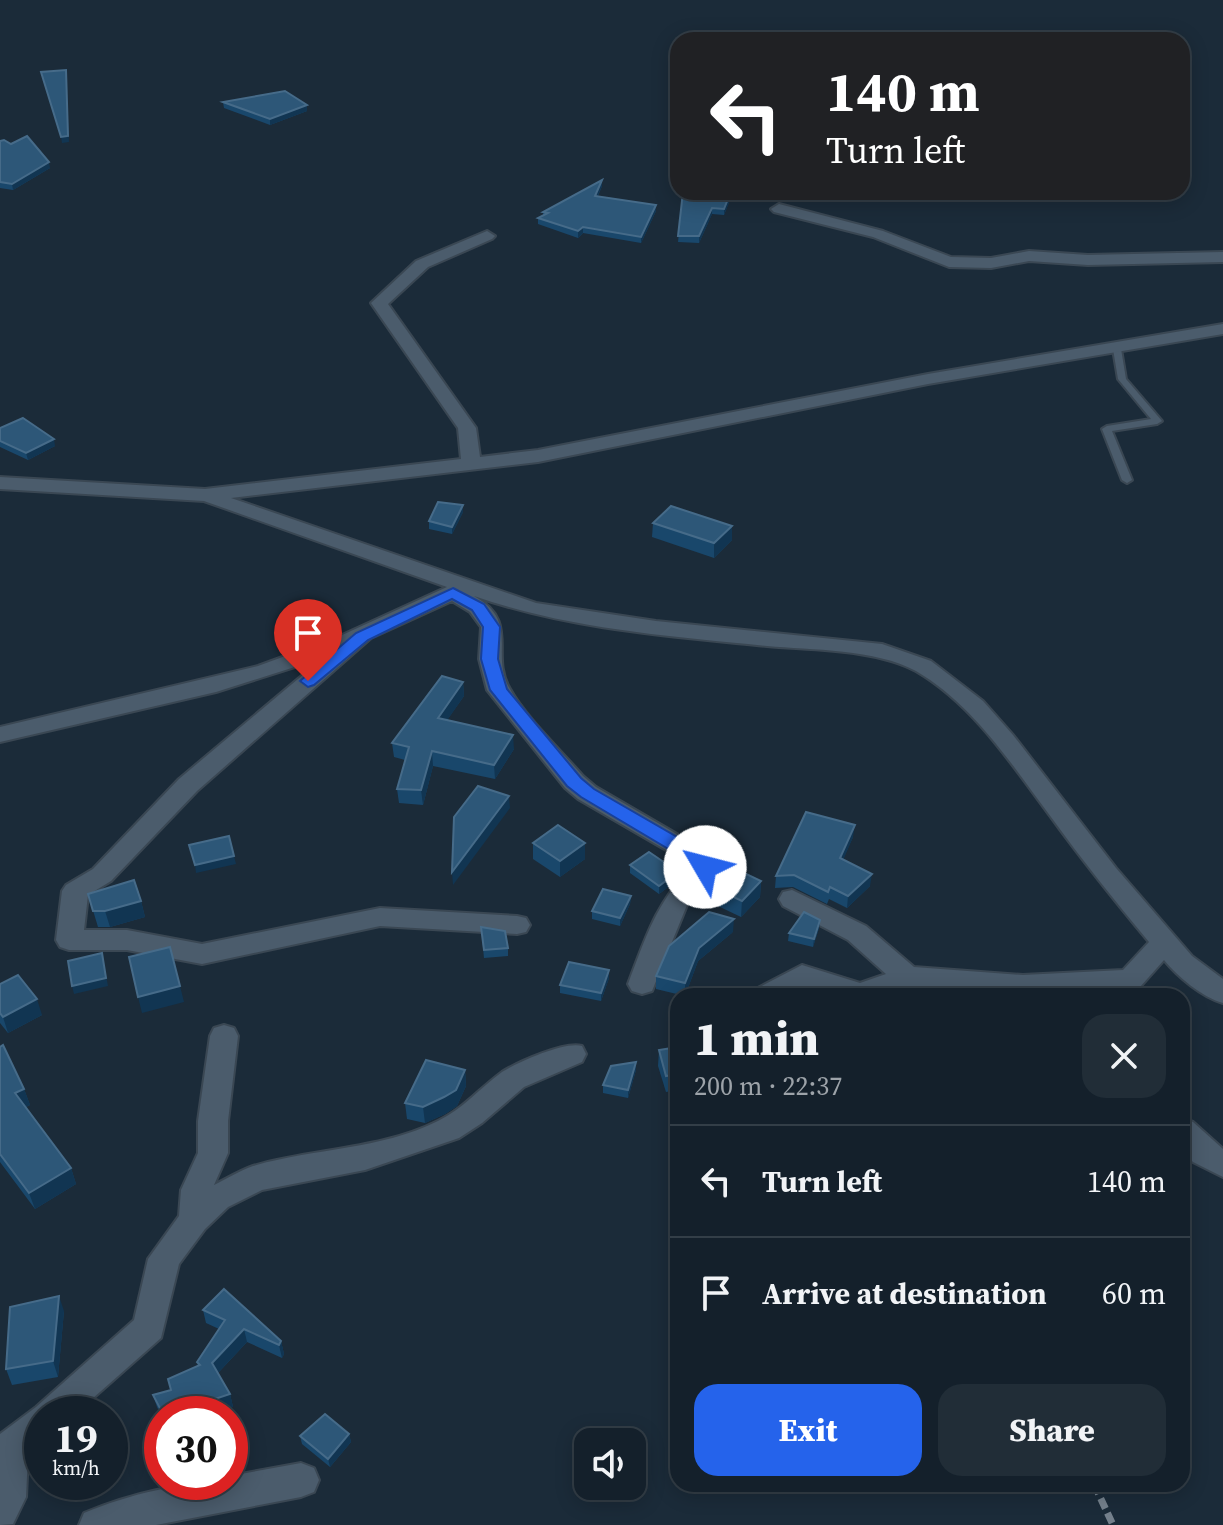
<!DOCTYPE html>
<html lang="en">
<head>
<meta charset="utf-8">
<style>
	:root { --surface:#14202b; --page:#212d37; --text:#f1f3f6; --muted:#9da3a9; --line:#333e47; --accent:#2563eb }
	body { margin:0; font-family:"Source Serif 4",serif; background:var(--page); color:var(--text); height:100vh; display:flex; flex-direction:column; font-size:30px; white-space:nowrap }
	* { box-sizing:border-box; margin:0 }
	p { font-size:26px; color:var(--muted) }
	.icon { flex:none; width:44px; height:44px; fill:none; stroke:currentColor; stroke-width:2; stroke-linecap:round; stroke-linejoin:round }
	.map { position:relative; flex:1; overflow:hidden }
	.details { position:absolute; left:670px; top:988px; width:520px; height:504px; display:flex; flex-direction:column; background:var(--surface); border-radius:24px; box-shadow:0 4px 20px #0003,0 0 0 2px var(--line) }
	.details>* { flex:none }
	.hud { position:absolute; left:670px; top:32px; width:520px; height:168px; border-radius:24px; box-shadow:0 4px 20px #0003,0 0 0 2px var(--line); background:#202124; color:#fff; overflow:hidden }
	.tools { position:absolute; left:574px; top:1428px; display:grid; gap:16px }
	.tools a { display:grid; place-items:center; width:72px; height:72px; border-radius:16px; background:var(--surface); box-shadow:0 4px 20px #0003,0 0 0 2px var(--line); font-size:40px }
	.speed { position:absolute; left:24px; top:1396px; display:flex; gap:16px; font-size:40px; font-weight:700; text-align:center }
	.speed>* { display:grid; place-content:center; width:104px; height:104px; border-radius:50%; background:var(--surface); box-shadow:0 4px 20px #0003,0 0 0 2px var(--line); line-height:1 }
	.speed small { font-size:20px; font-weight:400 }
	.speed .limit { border:12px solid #d22; background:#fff; color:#111 }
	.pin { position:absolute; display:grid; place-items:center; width:68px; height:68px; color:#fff; margin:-82px -34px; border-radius:50% 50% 50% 0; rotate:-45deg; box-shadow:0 0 8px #0007 }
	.pin .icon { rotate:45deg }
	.me { position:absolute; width:88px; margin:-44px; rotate:307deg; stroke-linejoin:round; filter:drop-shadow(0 0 6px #0008) }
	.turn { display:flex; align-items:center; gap:28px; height:168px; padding:0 24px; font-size:36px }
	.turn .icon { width:104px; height:104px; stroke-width:2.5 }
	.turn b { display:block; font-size:56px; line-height:68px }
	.round { display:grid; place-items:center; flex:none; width:84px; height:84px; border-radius:24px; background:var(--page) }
	.summary { display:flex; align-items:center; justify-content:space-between; height:136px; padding:0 24px }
	h1 { font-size:48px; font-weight:800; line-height:60px }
	.action { display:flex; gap:16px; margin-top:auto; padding:16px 24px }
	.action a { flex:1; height:92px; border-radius:24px; background:var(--accent); color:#fff; font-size:32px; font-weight:800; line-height:92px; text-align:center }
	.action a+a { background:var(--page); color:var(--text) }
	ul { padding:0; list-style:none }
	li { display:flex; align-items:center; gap:24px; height:112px; padding:0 24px; border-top:2px solid var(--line) }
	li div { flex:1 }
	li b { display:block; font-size:30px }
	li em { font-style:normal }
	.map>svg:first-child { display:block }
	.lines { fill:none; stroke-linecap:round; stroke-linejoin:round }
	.service-casing { stroke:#3a4753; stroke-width:4 }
	.minor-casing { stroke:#3a4753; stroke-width:4 }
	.path { stroke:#74808c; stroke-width:7; stroke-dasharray:11 5; stroke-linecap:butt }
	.service { fill:#4b5c6c; fill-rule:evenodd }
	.minor { fill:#4b5c6c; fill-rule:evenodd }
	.wall { fill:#19476b }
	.shaded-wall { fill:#113552 }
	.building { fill:#2d5778; stroke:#466b89; stroke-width:2 }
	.route { fill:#2563eb; stroke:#184099; stroke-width:2 }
</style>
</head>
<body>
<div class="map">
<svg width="1223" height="1525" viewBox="0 0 1223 1525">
	<rect width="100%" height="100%" fill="#1b2b39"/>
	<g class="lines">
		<defs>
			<path id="service" d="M 1117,346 L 1121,349 L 1126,379 L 1162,421 L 1157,424 L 1112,431 L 1132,480 L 1127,483 L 1122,480 L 1102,429 L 1107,426 L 1151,419 L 1118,379 L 1113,349 Z"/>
			<g id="minor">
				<path d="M 779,204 L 883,231 L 951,257 L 991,258 L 1029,251 L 1088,255 L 1223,252 L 1223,262 L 1088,265 L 1029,261 L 991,268 L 949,267 L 873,237 L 774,212 L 771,209 Z"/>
				<path d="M 487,231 L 495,236 L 492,239 L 428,267 L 388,304 L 476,428 L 480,457 L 538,450 L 928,374 L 1223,324 L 1223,334 L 928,384 L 538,462 L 231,498 L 536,603 L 656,621 L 882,644 L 931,661 L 983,701 L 1013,735 L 1116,868 L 1192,956 L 1223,979 L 1223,1003 C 1202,997 1178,977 1164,960 L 1132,996 L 1111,996 L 1108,991 L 1023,995 L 909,987 L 885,996 L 835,996 L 805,986 L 788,996 L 752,996 L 756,989 L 802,965 L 860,983 L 886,974 L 848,940 L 783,906 L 779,899 L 783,892 L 792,890 L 866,926 L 914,967 L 1023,975 L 1123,970 L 1149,942 C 1115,901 1082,860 1051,817 C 1012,765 974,705 916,671 C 876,649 811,650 767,646 C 668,636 568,629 474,596 C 521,622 489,654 510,689 C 524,715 562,752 583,776 L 596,787 L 713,855 L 717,861 L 714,873 L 687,905 L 652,991 L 642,994 L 632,991 L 628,984 C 647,934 655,906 692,865 L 578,799 L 565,788 L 487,690 L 479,659 L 481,627 L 470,612 L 452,601 L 371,638 L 197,791 L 111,881 L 88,895 L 84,930 L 127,930 L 202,944 L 380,908 L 517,916 L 526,918 L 530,925 L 526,932 L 517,934 L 380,926 L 202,964 L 127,950 L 69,950 L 60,947 L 56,940 L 62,891 L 66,885 L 93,869 L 179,779 L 323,658 L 216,692 L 0,742 L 0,727 L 258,666 L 340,636 L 447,587 L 204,501 L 0,489 L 0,477 L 205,489 L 461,459 L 458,428 L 371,303 L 416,261 Z"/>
				<path d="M 224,1025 L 234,1028 L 238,1036 L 228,1121 L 228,1153 L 214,1185 C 226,1179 239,1171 253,1166 C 314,1148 380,1150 438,1121 C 463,1109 480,1088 502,1072 C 518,1062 565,1041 582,1046 L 586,1054 L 582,1062 L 524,1087 L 482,1123 L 459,1138 L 365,1170 L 262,1190 L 228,1207 L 205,1229 L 179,1264 L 161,1338 L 75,1414 L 42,1414 L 42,1443 L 28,1455 L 26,1497 L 13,1524 L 0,1525 L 0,1434 L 36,1407 L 134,1320 L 148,1259 L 179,1216 L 181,1190 L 198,1153 L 198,1121 L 210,1036 L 214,1028 Z"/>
				<path d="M 1182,1118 L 1193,1122 L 1223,1149 L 1223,1177 L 1193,1162 L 1182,1150 Z"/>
				<path d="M 301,1463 L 314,1468 L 319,1480 L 314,1492 L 301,1497 L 156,1525 L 79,1525 L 84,1513 C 130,1494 180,1482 230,1482 L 230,1476 Z"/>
			</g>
		</defs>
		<use href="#service" class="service-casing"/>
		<use href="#minor" class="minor-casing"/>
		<path class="path" d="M 1094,1484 L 1113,1525"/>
		<use href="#service" class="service"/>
		<use href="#minor" class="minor"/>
	</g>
	<g class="wall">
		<path d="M 223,102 L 307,111 L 270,125 L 224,108 Z"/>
		<path d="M 0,141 L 50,168 L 13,190 L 0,188 Z"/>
		<path d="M 602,180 L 602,186 L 598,196 L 656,205 L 656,211 L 641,243 L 583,233 L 578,238 L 538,224 L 538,218 L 543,215 L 543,212 Z"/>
		<path d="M 683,192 L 730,200 L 724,215 L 712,214 L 699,243 L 678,242 Z"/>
		<path d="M 0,428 L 55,446 L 28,460 L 0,447 Z"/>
		<path d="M 463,512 L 452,534 L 429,529 L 429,521 Z"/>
		<path d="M 653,523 L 732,526 L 732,540 L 714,558 L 652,537 Z"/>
		<path d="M 463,682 L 464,696 L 447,720 L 514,749 L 495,779 L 433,766 L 423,805 L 399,803 L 397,789 L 405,760 L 394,757 L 392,743 Z"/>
		<path d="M 853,837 L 843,859 L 870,886 L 847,908 L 829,899 L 827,904 L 793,887 L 775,888 L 776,876 Z"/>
		<path d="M 533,843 L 585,843 L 585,859 L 560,877 L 533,859 Z"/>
		<path d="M 630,865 L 671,885 L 659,894 L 630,873 Z"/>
		<path d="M 699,881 L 761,881 L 760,897 L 741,917 L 699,897 Z"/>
		<path d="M 88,894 L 141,901 L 145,917 L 110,927 L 98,927 Z"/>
		<path d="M 631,896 L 630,904 L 620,926 L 592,919 L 592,911 Z"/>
		<path d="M 820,920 L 819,928 L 813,947 L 788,941 L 789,933 Z"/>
		<path d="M 481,927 L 508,948 L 508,956 L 484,958 Z"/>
		<path d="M 733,932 L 698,961 L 685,996 L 656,989 L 656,976 Z"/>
		<path d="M 609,978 L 601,1001 L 560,993 L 560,985 Z"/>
		<path d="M 0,984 L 42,1015 L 8,1033 L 0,1023 Z"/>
		<path d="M 0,1047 L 24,1089 L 30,1105 L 26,1107 L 71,1168 L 76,1184 L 35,1209 L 0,1162 Z"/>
		<path d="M 678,1047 L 678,1090 L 666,1092 L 658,1066 L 659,1050 Z"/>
		<path d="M 465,1070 L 466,1086 L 457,1106 L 445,1114 L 425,1123 L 407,1119 L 405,1103 Z"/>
		<path d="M 636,1070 L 628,1098 L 603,1093 L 603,1085 Z"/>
		<path d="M 203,1310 L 281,1341 L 284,1354 L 282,1358 L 247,1342 L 218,1373 L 230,1394 L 233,1407 L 212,1414 L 162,1414 L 162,1417 L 157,1407 L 153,1395 L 171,1390 L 198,1366 L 197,1362 L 219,1329 L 206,1323 Z"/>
		<path d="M 64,1311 L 58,1377 L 12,1385 L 6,1369 Z"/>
		<path d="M 349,1434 L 351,1442 L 330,1467 L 302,1444 L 300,1436 Z"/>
	</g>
	<g class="shaded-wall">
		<path d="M 66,70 L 69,142 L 62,143 L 61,137 Z"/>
		<path d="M 307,105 L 307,111 L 270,125 L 270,119 Z"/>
		<path d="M 49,162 L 50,168 L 13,190 L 12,184 Z"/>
		<path d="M 602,180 L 602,186 L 595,202 L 595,196 Z"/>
		<path d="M 734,192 L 751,192 L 730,200 L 724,215 L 724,209 L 730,194 Z"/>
		<path d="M 656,205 L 656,211 L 641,243 L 641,237 Z"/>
		<path d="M 712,208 L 712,214 L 699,243 L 699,236 Z"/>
		<path d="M 583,227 L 583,233 L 578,238 L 578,231 Z"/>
		<path d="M 54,439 L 55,446 L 28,460 L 26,453 Z"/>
		<path d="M 463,505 L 463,512 L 452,534 L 452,527 Z"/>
		<path d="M 732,526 L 732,540 L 714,558 L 714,543 Z"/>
		<path d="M 463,682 L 464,696 L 439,732 L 438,718 Z"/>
		<path d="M 513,735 L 514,749 L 495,779 L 494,765 Z"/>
		<path d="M 432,751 L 433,766 L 423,805 L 421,790 Z"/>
		<path d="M 509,796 L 510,808 L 453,885 L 452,872 Z"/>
		<path d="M 855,825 L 853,837 L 839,870 L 840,858 Z"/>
		<path d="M 585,843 L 585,859 L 560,877 L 560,861 Z"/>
		<path d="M 234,856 L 236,864 L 196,873 L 195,865 Z"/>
		<path d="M 872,874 L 870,886 L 847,908 L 848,896 Z"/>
		<path d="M 671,877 L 671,885 L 659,894 L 659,886 Z"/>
		<path d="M 761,881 L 760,897 L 741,917 L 742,901 Z"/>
		<path d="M 631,896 L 630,904 L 620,926 L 620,918 Z"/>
		<path d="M 141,901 L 145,917 L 110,927 L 105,911 Z"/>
		<path d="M 734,919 L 733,932 L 698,961 L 685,996 L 685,983 L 699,948 Z"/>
		<path d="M 820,920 L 819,928 L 813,947 L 814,939 Z"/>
		<path d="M 102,953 L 108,986 L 74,994 L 72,986 Z"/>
		<path d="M 609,970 L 609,978 L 601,1001 L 601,993 Z"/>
		<path d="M 180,986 L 184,1002 L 142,1013 L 138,997 Z"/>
		<path d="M 37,999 L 42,1015 L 8,1033 L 3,1017 Z"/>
		<path d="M 636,1062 L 636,1070 L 628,1098 L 628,1090 Z"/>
		<path d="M 465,1070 L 466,1086 L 457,1106 L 445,1114 L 425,1123 L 423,1107 Z"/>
		<path d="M 24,1089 L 30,1105 L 21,1109 L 15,1093 Z"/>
		<path d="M 71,1168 L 76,1184 L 35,1209 L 29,1193 Z"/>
		<path d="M 59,1296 L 64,1311 L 58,1377 L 53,1361 Z"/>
		<path d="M 244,1329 L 247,1342 L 216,1375 L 212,1363 Z"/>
		<path d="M 281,1341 L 284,1354 L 282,1358 L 279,1345 Z"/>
		<path d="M 230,1394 L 233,1407 L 212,1414 L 170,1414 Z"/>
		<path d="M 349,1434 L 351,1442 L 330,1467 L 328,1459 Z"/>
	</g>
	<g class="building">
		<path d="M 66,70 L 68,136 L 61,137 L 41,72 Z"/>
		<path d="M 285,91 L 307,105 L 270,119 L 223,102 Z"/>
		<path d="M 27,136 L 49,162 L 12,184 L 0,182 L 0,141 L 4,140 L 11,144 Z"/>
		<path d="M 602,180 L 595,196 L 656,205 L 641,237 L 583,227 L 578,231 L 538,218 L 548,213 L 543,212 Z"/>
		<path d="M 683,192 L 734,192 L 730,194 L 724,209 L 712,208 L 699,236 L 678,236 Z"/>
		<path d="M 23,418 L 54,439 L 26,453 L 0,441 L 0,428 Z"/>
		<path d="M 438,502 L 463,505 L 452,527 L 429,521 Z"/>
		<path d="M 671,506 L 732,526 L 714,543 L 653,523 Z"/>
		<path d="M 442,676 L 463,682 L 438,718 L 513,735 L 494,765 L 432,751 L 421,790 L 397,789 L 409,747 L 392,743 Z"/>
		<path d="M 478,786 L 509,796 L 452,872 L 454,817 Z"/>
		<path d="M 806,812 L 855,825 L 840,858 L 872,874 L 848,896 L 830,887 L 828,892 L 794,875 L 776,876 Z"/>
		<path d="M 558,825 L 585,843 L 560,861 L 533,843 Z"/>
		<path d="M 229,836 L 234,856 L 195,865 L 189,845 Z"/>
		<path d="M 649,852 L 671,867 L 671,877 L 659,886 L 630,865 Z"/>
		<path d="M 719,861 L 761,881 L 742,901 L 699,881 Z"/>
		<path d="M 134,880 L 141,901 L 105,911 L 93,911 L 88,894 Z"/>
		<path d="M 603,889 L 631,896 L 620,918 L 592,911 Z"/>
		<path d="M 709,912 L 734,919 L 699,948 L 685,983 L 656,976 L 669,946 Z"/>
		<path d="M 804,912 L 820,920 L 814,939 L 789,933 Z"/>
		<path d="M 481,927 L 505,931 L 508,948 L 484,950 Z"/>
		<path d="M 170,947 L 180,986 L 138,997 L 129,957 Z"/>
		<path d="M 102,953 L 106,978 L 72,986 L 68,961 Z"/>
		<path d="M 569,962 L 609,970 L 601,993 L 560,985 Z"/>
		<path d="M 18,975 L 37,999 L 3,1017 L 0,1013 L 0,984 Z"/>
		<path d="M 1091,989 L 1091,996 L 1030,996 L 1029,991 Z"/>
		<path d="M 814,992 L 815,996 L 786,996 L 785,993 Z"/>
		<path d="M 3,1045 L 24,1089 L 15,1093 L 71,1168 L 29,1193 L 0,1154 L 0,1047 Z"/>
		<path d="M 678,1047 L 678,1074 L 666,1076 L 659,1050 Z"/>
		<path d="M 426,1060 L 465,1070 L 456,1090 L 444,1097 L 423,1107 L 405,1103 Z"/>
		<path d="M 636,1062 L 628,1090 L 603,1085 L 611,1066 Z"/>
		<path d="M 224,1289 L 281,1341 L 279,1345 L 244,1329 L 212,1363 L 230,1394 L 170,1414 L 163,1414 L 153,1395 L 171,1390 L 168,1379 L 200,1365 L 197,1362 L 225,1320 L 203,1310 Z"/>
		<path d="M 59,1296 L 53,1361 L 6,1369 L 10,1307 Z"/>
		<path d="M 325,1414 L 349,1434 L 328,1459 L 300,1436 Z"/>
	</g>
	<path class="route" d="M 453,588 L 484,604 L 500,627 L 498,659 L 507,689 L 581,778 L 594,789 L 710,856 L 715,867 L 712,872 L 698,872 L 695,865 L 581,797 L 567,786 L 490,690 L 481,659 L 483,627 L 472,610 L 452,599 L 368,640 L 314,685 L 308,687 L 300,681 L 356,633 Z"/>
</svg>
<div class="tools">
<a><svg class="icon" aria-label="sound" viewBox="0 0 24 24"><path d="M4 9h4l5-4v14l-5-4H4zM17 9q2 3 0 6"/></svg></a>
</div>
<div class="speed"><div>19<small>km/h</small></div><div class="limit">30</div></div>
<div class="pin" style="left:308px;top:681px;background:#d93025"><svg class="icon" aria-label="arrive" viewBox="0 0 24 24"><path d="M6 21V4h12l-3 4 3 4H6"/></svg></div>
<svg class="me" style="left:705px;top:867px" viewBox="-20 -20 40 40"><circle r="19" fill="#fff"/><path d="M0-13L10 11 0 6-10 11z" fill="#2563eb"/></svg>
<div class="hud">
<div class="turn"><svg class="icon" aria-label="left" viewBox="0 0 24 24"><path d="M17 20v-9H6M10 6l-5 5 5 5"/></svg><div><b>140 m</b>Turn left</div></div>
</div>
<section class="details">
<div class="summary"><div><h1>1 min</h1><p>200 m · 22:37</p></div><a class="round"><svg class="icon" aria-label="close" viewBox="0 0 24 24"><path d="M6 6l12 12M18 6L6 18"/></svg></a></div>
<ul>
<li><svg class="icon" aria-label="left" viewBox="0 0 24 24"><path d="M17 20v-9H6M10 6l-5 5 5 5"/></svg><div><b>Turn left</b></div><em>140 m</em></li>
<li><svg class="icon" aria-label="arrive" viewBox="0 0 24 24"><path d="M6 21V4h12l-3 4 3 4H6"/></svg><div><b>Arrive at destination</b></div><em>60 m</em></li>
</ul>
<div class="action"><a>Exit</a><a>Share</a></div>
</section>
</div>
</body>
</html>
